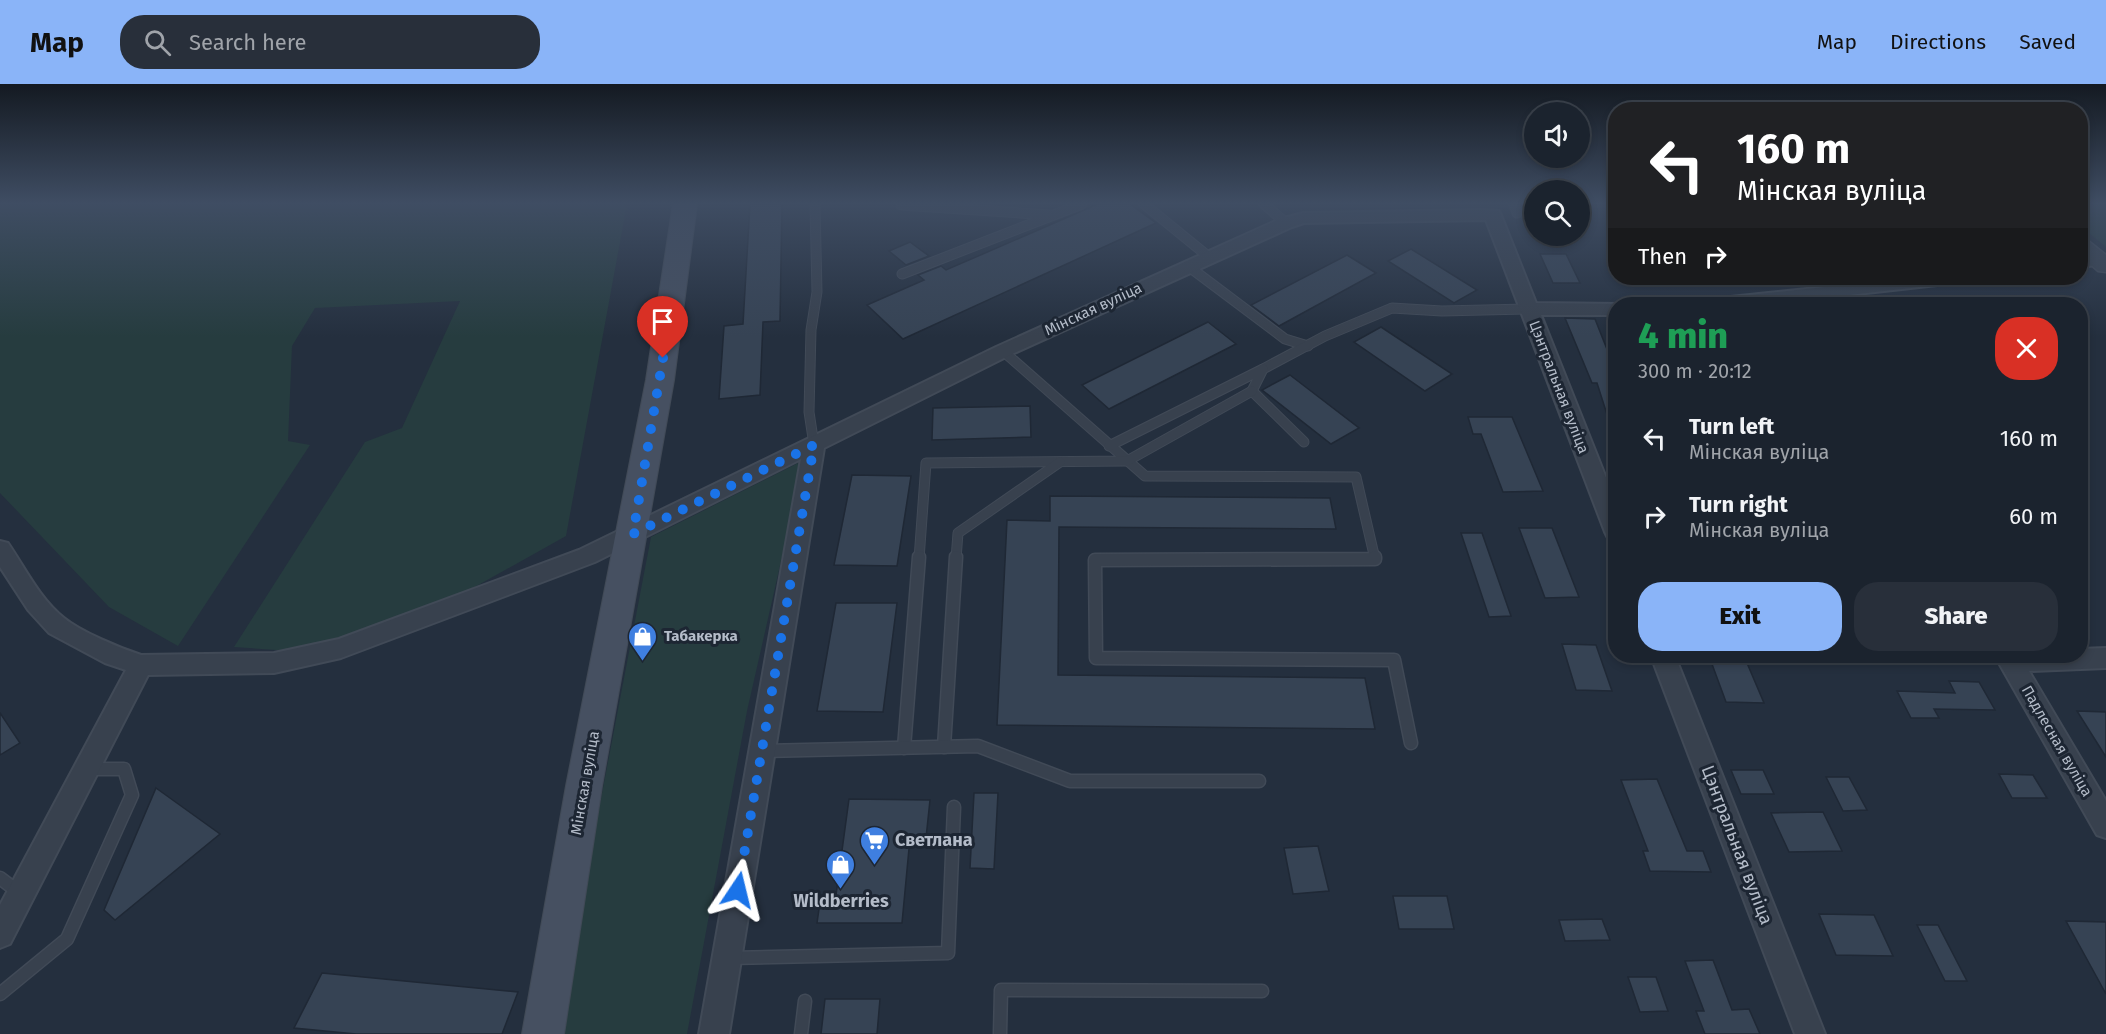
<!DOCTYPE html>
<html lang="en">
<head>
<meta charset="utf-8">
<style>
	:root { --surface:#1b232e; --page:#282f3a; --text:#f1f3f6; --muted:#a0a4aa; --line:#39404a; --accent:#8ab4f8 }
	body { margin:0; font-family:"Fira Sans",sans-serif; background:var(--page); color:var(--text); height:100vh; display:flex; flex-direction:column; font-size:22px; white-space:nowrap }
	* { box-sizing:border-box; margin:0 }
	p { font-size:20px; color:var(--muted) }
	.icon { flex:none; width:33px; height:33px; fill:none; stroke:currentColor; stroke-width:2; stroke-linecap:round; stroke-linejoin:round }
	.map { position:relative; flex:1; overflow:hidden }
	.details { position:absolute; left:1608px; top:213px; width:480px; height:366px; display:flex; flex-direction:column; background:var(--surface); border-radius:24px; box-shadow:0 3px 9px #0003,0 0 0 2px var(--line) }
	.details>* { flex:none }
	.banner { position:absolute; left:1608px; top:18px; width:480px; height:183px; border-radius:24px; box-shadow:0 3px 9px #0003,0 0 0 2px var(--line); background:#202124; color:#fff; overflow:hidden }
	.fabs { position:absolute; left:1524px; top:18px; display:grid; gap:12px }
	.fabs a { display:grid; place-items:center; width:66px; height:66px; border-radius:50%; background:var(--surface); box-shadow:0 3px 9px #0003,0 0 0 2px var(--line); font-size:30px }
	.pin { position:absolute; display:grid; place-items:center; width:51px; height:51px; color:#fff; margin:-62px -26px; border-radius:50% 50% 50% 0; rotate:-45deg; box-shadow:0 0 6px #0007 }
	.pin .icon { rotate:45deg }
	.me { position:absolute; width:66px; margin:-33px; rotate:10deg; stroke-linejoin:round; filter:drop-shadow(0 0 4px #0008) }
	.turn { display:flex; align-items:center; gap:21px; height:126px; padding:0 30px; font-size:27px }
	.turn .icon { width:78px; height:78px; stroke-width:2.5 }
	.turn b { display:block; font-size:42px; line-height:51px }
	.then { display:flex; align-items:center; height:57px; padding:0 30px; background:#0003; gap:12px; font-size:22px }
	.round { display:grid; place-items:center; flex:none; width:63px; height:63px; border-radius:24px; background:var(--page) }
	.headline { display:flex; align-items:center; justify-content:space-between; height:102px; padding:0 30px }
	h1 { font-size:36px; font-weight:800; line-height:45px; color:#1e9e55 }
	.button { display:flex; gap:12px; margin-top:auto; padding:12px 30px }
	.button a { flex:1; height:69px; border-radius:24px; background:var(--accent); color:#111; font-size:24px; font-weight:800; line-height:69px; text-align:center }
	.button a+a { background:var(--page); color:var(--text) }
	ul { padding:0; list-style:none }
	li { display:flex; align-items:center; gap:18px; height:78px; padding:0 30px }
	li div { flex:1 }
	li b { display:block; font-size:22px }
	li em { font-style:normal }
	header { display:flex; align-items:center; gap:36px; box-sizing:border-box; height:84px; padding:0 30px; background:var(--accent); color:#111 }
	header strong { font-size:28px }
	nav { display:flex; gap:33px; margin-inline-start:auto; font-size:21px }
	.search { width:420px; height:54px; background:var(--page); display:flex; align-items:center; gap:15px; box-sizing:border-box; padding:0 21px; border-radius:24px; color:var(--muted); font-size:22px }
	.map>svg:first-child { display:block }
	.green { fill:#263c3f }
	.building { fill:#364354; stroke:#1f2835; stroke-width:1.5 }
	.lines { fill:none; stroke-linecap:round; stroke-linejoin:round }
	.service-far1-casing { stroke:#414a57; stroke-width:11 }
	.service-casing { stroke:#414a57; stroke-width:15 }
	.minor-casing { stroke:#414a57; stroke-width:4 }
	.tertiary-casing { stroke:#414a57; stroke-width:3 }
	.secondary-casing { stroke:#414a57; stroke-width:2 }
	.service-far1 { stroke:#38414e; stroke-width:9 }
	.service { stroke:#38414e; stroke-width:12 }
	.minor { fill:#38414e; fill-rule:evenodd }
	.tertiary { fill:#38414e; fill-rule:evenodd }
	.secondary { fill:#465061; fill-rule:evenodd }
	.route { stroke:#1a73e8; stroke-width:10; stroke-dasharray:0 18 }
	.labels { text-anchor:middle; stroke-width:6; stroke-linejoin:round; paint-order:stroke }
	.street-label { font-size:15px; fill:#b4bcc9; stroke:#1d2633 }
	.poi-label { font-size:15px; font-weight:bold; fill:#b4bcc9; stroke:#1d2633; text-anchor:start }
	.near-poi-label { font-size:18px; font-weight:bold; fill:#b4bcc9; stroke:#1d2633; text-anchor:start }
	.near-street-label { font-size:18px; fill:#b4bcc9; stroke:#1d2633 }
</style>
</head>
<body>
<header>
<strong>Map</strong>
<div class="search"><svg class="icon" aria-label="search" viewBox="0 0 24 24"><circle cx="10" cy="10" r="6"/><path d="M15 15l6 6"/></svg>Search here</div>
<nav><a>Map</a><a>Directions</a><a>Saved</a></nav>
</header>
<div class="map">
<svg width="2106" height="950" viewBox="0 0 2106 950">
	<rect width="100%" height="100%" fill="#242f3e"/>
	<g class="green">
		<path d="M 0,120 L 627,120 L 566,452 L 455,514 L 305,568 L 234,563 L 365,358 L 402,344 L 460,217 L 315,224 L 292,262 L 288,357 L 310,361 L 178,562 L 109,523 L 0,409 Z"/>
		<path d="M 2080,120 L 2106,120 L 2106,163 L 2081,142 Z"/>
		<path d="M 804,376 L 747,627 L 687,950 L 556,950 L 651,453 Z"/>
	</g>
	<g class="building">
		<path d="M 750,120 L 782,120 L 780,237 L 763,238 L 760,311 L 719,315 L 724,242 L 743,240 Z"/>
		<path d="M 1098,120 L 1130,120 L 1156,139 L 903,255 L 867,221 L 924,196 L 918,191 L 941,182 L 946,186 Z"/>
		<path d="M 910,158 L 929,172 L 906,181 L 889,167 Z"/>
		<path d="M 1411,165 L 1477,206 L 1454,219 L 1388,177 Z"/>
		<path d="M 1540,170 L 1566,170 L 1580,199 L 1553,199 Z"/>
		<path d="M 1347,171 L 1376,189 L 1279,242 L 1251,221 Z"/>
		<path d="M 1565,234 L 1595,235 L 1616,288 L 1616,345 L 1612,346 L 1597,299 L 1592,299 Z"/>
		<path d="M 1208,238 L 1236,260 L 1109,325 L 1082,301 Z"/>
		<path d="M 1381,243 L 1452,290 L 1425,307 L 1354,258 Z"/>
		<path d="M 1290,291 L 1359,344 L 1331,360 L 1262,306 Z"/>
		<path d="M 1030,322 L 1031,353 L 932,356 L 933,324 Z"/>
		<path d="M 1468,333 L 1512,333 L 1543,407 L 1503,408 L 1481,350 L 1473,350 Z"/>
		<path d="M 852,391 L 911,392 L 897,482 L 834,481 Z"/>
		<path d="M 1050,412 L 1330,414 L 1336,445 L 1059,443 L 1058,591 L 1365,594 L 1375,645 L 997,641 L 1007,436 L 1050,437 Z"/>
		<path d="M 1519,444 L 1552,444 L 1579,513 L 1545,514 Z"/>
		<path d="M 1461,449 L 1482,449 L 1511,532 L 1489,533 Z"/>
		<path d="M 836,519 L 897,519 L 883,628 L 817,627 Z"/>
		<path d="M 1562,560 L 1596,561 L 1612,607 L 1576,606 Z"/>
		<path d="M 1709,572 L 1744,572 L 1764,619 L 1726,618 Z"/>
		<path d="M 1949,597 L 1979,598 L 1995,626 L 1934,625 L 1939,634 L 1911,634 L 1897,607 L 1955,609 Z"/>
		<path d="M 2077,627 L 2106,628 L 2106,673 Z"/>
		<path d="M 0,629 L 20,659 L 0,671 Z"/>
		<path d="M 1731,686 L 1763,686 L 1774,710 L 1741,710 Z"/>
		<path d="M 1999,690 L 2033,691 L 2047,714 L 2012,714 Z"/>
		<path d="M 1826,693 L 1849,693 L 1867,726 L 1843,727 Z"/>
		<path d="M 1657,695 L 1687,767 L 1703,767 L 1711,788 L 1650,787 L 1643,767 L 1648,767 L 1621,696 Z"/>
		<path d="M 156,704 L 220,750 L 115,836 L 104,826 Z"/>
		<path d="M 974,709 L 998,709 L 994,785 L 970,784 Z"/>
		<path d="M 849,715 L 930,716 L 926,754 L 910,754 L 902,839 L 817,839 L 821,811 L 836,811 Z"/>
		<path d="M 1823,728 L 1842,767 L 1789,768 L 1771,729 Z"/>
		<path d="M 1318,762 L 1329,807 L 1293,810 L 1284,764 Z"/>
		<path d="M 1393,812 L 1447,812 L 1454,845 L 1399,845 Z"/>
		<path d="M 1819,830 L 1874,831 L 1893,872 L 1836,871 Z"/>
		<path d="M 1602,835 L 1610,856 L 1565,857 L 1559,836 Z"/>
		<path d="M 2066,837 L 2106,838 L 2106,910 Z"/>
		<path d="M 1917,841 L 1938,841 L 1967,897 L 1945,897 Z"/>
		<path d="M 1713,876 L 1732,926 L 1749,925 L 1760,950 L 1705,950 L 1696,927 L 1704,927 L 1685,877 Z"/>
		<path d="M 322,889 L 518,908 L 502,950 L 356,950 L 294,944 Z"/>
		<path d="M 1628,893 L 1656,893 L 1668,927 L 1640,928 Z"/>
		<path d="M 825,915 L 880,915 L 877,950 L 821,950 Z"/>
	</g>
	<g class="lines">
		<defs>
			<g id="service-far1">
				<path d="M 1144,120 L 1209,173"/>
				<path d="M 1264,120 L 1286,139"/>
				<path d="M 1514,120 L 1517,129"/>
				<path d="M 901,121 L 1050,131"/>
				<path d="M 1188,182 L 1285,255 L 1308,262"/>
				<path d="M 902,190 L 1082,120"/>
				<path d="M 1003,267 L 1145,392 L 1356,393 L 1375,475"/>
				<path d="M 1304,358 L 1252,307 L 1263,285 L 1325,252 L 1392,224 L 1442,227 L 1529,225"/>
				<path d="M 814,361 L 809,328 L 811,246 L 817,208 L 815,120"/>
				<path d="M 1109,362 L 1263,285"/>
				<path d="M 919,475 L 926,379 L 1127,377 L 1252,307"/>
				<path d="M 956,475 L 958,449 L 1060,378"/>
			</g>
			<g id="service">
				<path d="M 1375,473 L 1375,475 L 1095,476 L 1096,574 L 1394,576 L 1411,659"/>
				<path d="M 944,663 L 956,473"/>
				<path d="M 904,664 L 919,473"/>
				<path d="M 763,667 L 978,662 L 1070,697 L 1259,697"/>
				<path d="M 0,794 L 21,810"/>
				<path d="M 729,874 L 948,869 L 954,723"/>
				<path d="M 0,910 L 67,855 L 132,711 L 124,685 L 88,685"/>
				<path d="M 801,950 L 805,917"/>
				<path d="M 1000,950 L 1001,906 L 1262,907"/>
			</g>
			<g id="minor">
				<path d="M 1481,126 L 1499,127 L 1501,131 L 1536,219 L 1621,220 L 1616,220 L 1616,231 L 1541,231 L 1616,419 L 1616,456 L 1608,454 L 1605,448 L 1486,136 L 1304,139 L 1292,143 L 1010,271 L 824,364 L 729,950 L 699,950 L 801,375 L 595,478 L 341,574 L 274,589 L 148,591 L 10,860 L 0,864 L 0,821 L 126,586 L 105,579 L 49,549 L 28,526 L 0,483 L 0,457 L 8,459 C 25,484 40,515 64,534 C 81,548 120,564 141,571 L 274,569 L 339,555 L 579,466 L 996,263 L 1280,135 L 1303,129 Z"/>
				<path d="M 2099,171 L 2105,172 L 2105,180 L 2080,183 L 2080,173 Z"/>
				<path d="M 1910,194 L 1964,194 L 1961,198 L 1955,199 L 1768,220 L 1712,220 L 1715,216 L 1721,214 Z"/>
				<path d="M 2106,564 L 2106,584 L 2029,587 L 2106,717 L 2106,754 L 2097,751 L 1995,572 L 2080,572 L 2080,565 Z"/>
				<path d="M 1651,572 L 1675,572 L 1825,950 L 1795,950 Z"/>
			</g>
			<path id="tertiary" d="M 2080,154 L 2087,156 L 2106,171 L 2106,188 L 2098,187 L 2080,171 Z"/>
			<path id="secondary" d="M 673,120 L 697,120 L 674,296 L 602,702 L 564,950 L 522,950 L 566,702 L 646,296 Z"/>
		</defs>
		<use href="#service-far1" class="service-far1-casing"/>
		<use href="#service" class="service-casing"/>
		<use href="#minor" class="minor-casing"/>
		<use href="#tertiary" class="tertiary-casing"/>
		<use href="#secondary" class="secondary-casing"/>
		<use href="#service-far1" class="service-far1"/>
		<use href="#service" class="service"/>
		<use href="#minor" class="minor"/>
		<use href="#tertiary" class="tertiary"/>
		<use href="#secondary" class="secondary"/>
	</g>
	<linearGradient id="sky" x2="0" y2="1"><stop stop-color="#141a22"/><stop offset="0.47" stop-color="#3f4d63"/><stop offset="1" stop-color="#3f4d63" stop-opacity="0"/></linearGradient>
	<rect width="2106" height="253" fill="url(#sky)"/>
	<g class="lines">
		<path class="route" d="M 663,274 L 633,450 L 814,361 L 738,806"/>
	</g>
	<defs>
		<symbol id="shop-pin" viewBox="-11 -11 22 30"><path d="M0 17L-7.5 6A9.5 9.5 0 1 1 7.5 6Z" fill="#3f7fe0" stroke="#1d2633"/><path d="M-5-2.5h2.3a2.7 3.5 0 0 1 5.4 0H5L5.5 6h-11ZM-1.5-2.5h3a1.5 2.3 0 0 0-3 0Z" fill="#fff"/></symbol>
		<symbol id="supermarket-pin" viewBox="-11 -11 22 30"><path d="M0 17L-7.5 6A9.5 9.5 0 1 1 7.5 6Z" fill="#3f7fe0" stroke="#1d2633"/><path d="M-6-5.5h2.5l.6 2H6L4.5 2H-2.5L-4.4-4H-6ZM-1.5 3.2a1.3 1.3 0 1 0 .1 0ZM3 3.2a1.3 1.3 0 1 0 .1 0Z" fill="#fff"/></symbol>
	</defs>
	<g fill-rule="evenodd">
		<use href="#shop-pin" x="626" y="536" width="33" height="45"/>
		<use href="#supermarket-pin" x="858" y="740" width="33" height="45"/>
		<use href="#shop-pin" x="824" y="764" width="33" height="45"/>
	</g>
	<g class="labels">
		<g class="street-label">
			<text transform="translate(1093 225) rotate(-25)" y="5">Мінская вуліца</text>
			<text transform="translate(1559 303) rotate(69)" y="5">Цэнтральная вуліца</text>
			<text transform="translate(2057 657) rotate(60)" y="5">Падлесная вуліца</text>
			<text transform="translate(585 699) rotate(-80)" y="5">Мінская вуліца</text>
		</g>
		<g class="poi-label">
			<text x="664" y="557">Табакерка</text>
		</g>
		<g class="near-poi-label">
			<text x="895" y="762">Светлана</text>
			<text x="841" y="823" text-anchor="middle">Wildberries</text>
		</g>
		<g class="near-street-label">
			<text transform="translate(1737 761) rotate(69)" y="6">Цэнтральная вуліца</text>
		</g>
	</g>
</svg>
<div class="fabs">
<a><svg class="icon" aria-label="sound" viewBox="0 0 24 24"><path d="M4 9h4l5-4v14l-5-4H4zM17 9q2 3 0 6"/></svg></a>
<a><svg class="icon" aria-label="search" viewBox="0 0 24 24"><circle cx="10" cy="10" r="6"/><path d="M15 15l6 6"/></svg></a>
</div>
<div class="pin" style="left:663px;top:274px;background:#d93025"><svg class="icon" aria-label="arrive" viewBox="0 0 24 24"><path d="M6 21V4h12l-3 4 3 4H6"/></svg></div>
<svg class="me" style="left:738px;top:806px" viewBox="-20 -20 40 40"><path d="M0-17L14 15 0 8-14 15z" fill="#1a73e8" stroke="#fff" stroke-width="4"/></svg>
<div class="banner">
<div class="turn"><svg class="icon" aria-label="left" viewBox="0 0 24 24"><path d="M17 20v-9H6M10 6l-5 5 5 5"/></svg><div><b>160 m</b>Мінская вуліца</div></div>
<div class="then">Then<svg class="icon" aria-label="right" viewBox="0 0 24 24"><path d="M7 20v-9h11M14 6l5 5-5 5"/></svg></div>
</div>
<section class="details">
<div class="headline"><div><h1>4 min</h1><p>300 m · 20:12</p></div><a class="round" style="background:#d93025;color:#fff"><svg class="icon" aria-label="close" viewBox="0 0 24 24"><path d="M6 6l12 12M18 6L6 18"/></svg></a></div>
<ul>
<li><svg class="icon" aria-label="left" viewBox="0 0 24 24"><path d="M17 20v-9H6M10 6l-5 5 5 5"/></svg><div><b>Turn left</b><p>Мінская вуліца</p></div><em>160 m</em></li>
<li><svg class="icon" aria-label="right" viewBox="0 0 24 24"><path d="M7 20v-9h11M14 6l5 5-5 5"/></svg><div><b>Turn right</b><p>Мінская вуліца</p></div><em>60 m</em></li>
</ul>
<div class="button"><a>Exit</a><a>Share</a></div>
</section>
</div>
</body>
</html>
